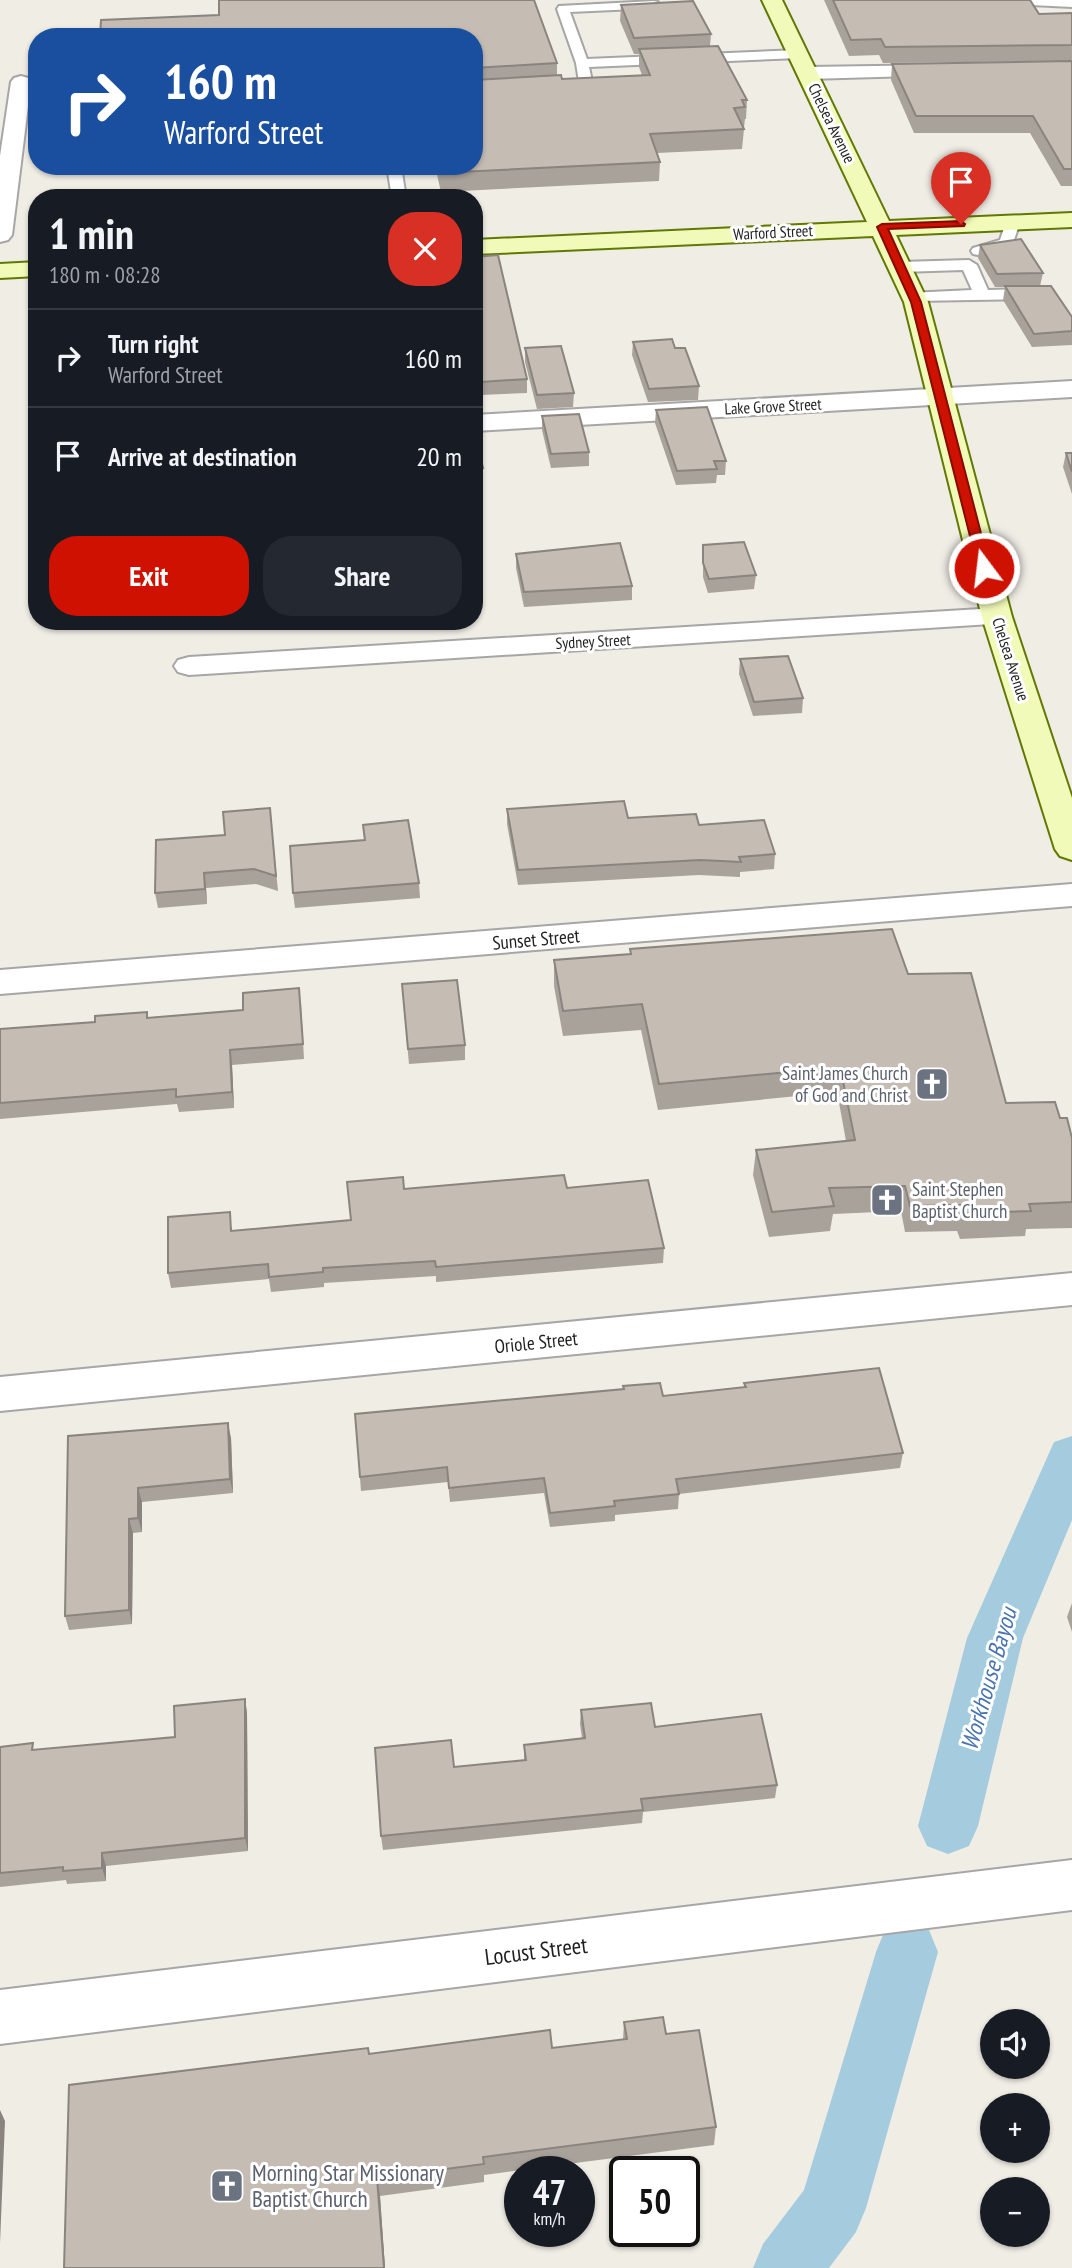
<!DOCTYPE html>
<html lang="en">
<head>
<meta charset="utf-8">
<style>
	:root { --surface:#171b24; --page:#242831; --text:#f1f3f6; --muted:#9ea1a6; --line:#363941; --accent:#ce1100 }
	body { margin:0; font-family:"PT Sans Narrow",sans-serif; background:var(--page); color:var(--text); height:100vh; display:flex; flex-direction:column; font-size:26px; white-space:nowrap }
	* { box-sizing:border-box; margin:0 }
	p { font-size:23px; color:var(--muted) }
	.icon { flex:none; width:38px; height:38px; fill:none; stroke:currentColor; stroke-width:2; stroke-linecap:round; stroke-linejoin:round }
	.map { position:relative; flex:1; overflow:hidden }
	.panel { position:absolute; left:28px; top:189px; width:455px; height:441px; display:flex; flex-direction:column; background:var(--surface); border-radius:28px; box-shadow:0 2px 5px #0004 }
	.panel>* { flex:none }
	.banner { position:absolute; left:28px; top:28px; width:455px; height:147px; border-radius:28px; box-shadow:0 2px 5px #0004; background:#1a4fa0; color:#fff; overflow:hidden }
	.tools { position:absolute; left:980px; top:2009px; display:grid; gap:14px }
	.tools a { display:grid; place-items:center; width:70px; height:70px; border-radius:50%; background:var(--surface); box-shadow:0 2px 5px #0004; font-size:35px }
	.speed { position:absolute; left:504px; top:2156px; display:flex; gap:14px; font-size:35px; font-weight:700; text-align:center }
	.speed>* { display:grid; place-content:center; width:91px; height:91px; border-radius:50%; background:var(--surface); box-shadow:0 2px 5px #0004; line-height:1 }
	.speed small { font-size:18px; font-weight:400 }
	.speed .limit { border:4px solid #111; border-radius:10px; background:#fff; color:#111 }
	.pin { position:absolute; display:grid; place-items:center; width:60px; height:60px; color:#fff; margin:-72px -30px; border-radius:50% 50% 50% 0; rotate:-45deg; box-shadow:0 0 7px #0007 }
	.pin .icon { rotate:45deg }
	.me { position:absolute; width:77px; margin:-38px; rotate:345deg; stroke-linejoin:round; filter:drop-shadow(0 0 5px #0008) }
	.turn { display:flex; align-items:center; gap:24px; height:147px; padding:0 21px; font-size:32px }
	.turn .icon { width:91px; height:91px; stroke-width:2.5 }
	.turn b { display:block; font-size:49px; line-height:60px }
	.round { display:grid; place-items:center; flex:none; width:74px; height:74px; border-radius:28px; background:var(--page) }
	.head { display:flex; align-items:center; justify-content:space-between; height:119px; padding:0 21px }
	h1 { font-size:42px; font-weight:600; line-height:52px }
	.button { display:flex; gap:14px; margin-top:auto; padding:14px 21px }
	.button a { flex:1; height:80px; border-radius:28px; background:var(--accent); color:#fff; font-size:28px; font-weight:600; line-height:80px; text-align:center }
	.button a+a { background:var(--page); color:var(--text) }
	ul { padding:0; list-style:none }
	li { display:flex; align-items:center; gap:21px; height:98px; padding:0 21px; border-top:2px solid var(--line) }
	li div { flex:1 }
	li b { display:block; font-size:26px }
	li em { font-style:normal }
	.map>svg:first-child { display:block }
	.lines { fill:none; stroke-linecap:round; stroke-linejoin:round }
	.canal { fill:#a5ccde; fill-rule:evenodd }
	.lane-casing { stroke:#a6a6a6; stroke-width:4 }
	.street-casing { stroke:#a6a6a6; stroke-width:4 }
	.secondary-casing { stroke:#627804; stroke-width:4 }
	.lane { fill:#fff; fill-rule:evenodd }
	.street { fill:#fff; fill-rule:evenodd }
	.secondary { fill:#f1fab9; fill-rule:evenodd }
	.wall { fill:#a9a29b }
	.shaded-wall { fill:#8a847e }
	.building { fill:#c5bcb4; stroke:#8a847e; stroke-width:2 }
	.route { fill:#ce1100; stroke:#860b00; stroke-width:2 }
	.labels { text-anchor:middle; stroke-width:6; stroke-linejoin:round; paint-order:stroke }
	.far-street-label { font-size:16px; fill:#1f1f1f; stroke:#fff }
	.street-label { font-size:19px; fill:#1f1f1f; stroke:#fff }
	.worship-label { font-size:19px; fill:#5b616d; stroke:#fff; text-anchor:end }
	.near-street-label { font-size:23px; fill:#1f1f1f; stroke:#fff }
	.near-worship-label { font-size:23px; fill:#5b616d; stroke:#fff; text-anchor:start }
	.near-water-label { font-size:24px; font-style:italic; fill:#4a74b0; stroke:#fff }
</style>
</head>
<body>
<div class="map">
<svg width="1072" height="2268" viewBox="0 0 1072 2268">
	<rect width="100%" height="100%" fill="#f0ede5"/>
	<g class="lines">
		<g class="canal">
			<path d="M 1072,1436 L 1072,1520 L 1023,1638 L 978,1826 L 969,1846 L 948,1854 L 927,1846 L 918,1826 L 967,1638 L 1054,1442 Z"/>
			<path d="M 907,1922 L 929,1930 L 938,1952 L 866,2208 L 856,2232 L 829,2268 L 753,2268 L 763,2244 L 804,2190 L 876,1952 L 885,1930 Z"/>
		</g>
		<defs>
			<g id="lane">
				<path d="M 1004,0 L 1072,0 L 1072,7 L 1010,4 Z"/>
				<path d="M 654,1 L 658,2 L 658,8 L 570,12 L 587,59 L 799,50 L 805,54 L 799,58 L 589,67 L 593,86 L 591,89 L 557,90 L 557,84 L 579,82 L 576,63 L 557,9 L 559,6 Z"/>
				<path d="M 387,166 L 401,166 L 406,198 L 392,198 Z"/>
				<path d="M 1013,218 L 1020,222 L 1012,246 L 978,255 L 973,254 L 971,251 L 973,248 L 1000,240 L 1006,222 Z"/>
				<path d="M 969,260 L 977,265 L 988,290 L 1035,289 L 1043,294 L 1035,299 L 914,301 L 906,296 L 909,293 L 972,290 L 963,270 L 901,272 L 893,267 L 901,262 Z"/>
			</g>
			<g id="street">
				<path d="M 942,65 L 949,67 L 952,71 L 949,75 L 808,79 L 801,77 L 798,73 L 801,69 L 808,67 Z"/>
				<path d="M 21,76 L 28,78 L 31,82 L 12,235 L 8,240 L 0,242 L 0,156 L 11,82 L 14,78 Z"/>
				<path d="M 1072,381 L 1072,397 L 474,431 L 474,415 Z"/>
				<path d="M 997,608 L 1007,611 L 1012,617 L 1007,623 L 189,675 L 178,672 L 174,666 L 178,660 L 189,657 Z"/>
				<path d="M 1072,884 L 1072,906 L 0,994 L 0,970 Z"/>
				<path d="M 1072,1273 L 1072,1305 L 0,1411 L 0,1377 Z"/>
				<path d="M 1072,1860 L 1072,1910 L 0,2044 L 0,1990 Z"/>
			</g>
			<g id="secondary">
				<path d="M 762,0 L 782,0 L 889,221 L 1072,213 L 1072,227 L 896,235 L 928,302 L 1012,617 L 1072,798 L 1072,860 L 1060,856 L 1055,849 L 982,617 L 904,302 L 873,236 L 474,254 L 474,240 L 867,222 Z"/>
				<path d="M 37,262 L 37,276 L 0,278 L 0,264 Z"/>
			</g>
		</defs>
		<use href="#lane" class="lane-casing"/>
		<use href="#street" class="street-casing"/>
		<use href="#secondary" class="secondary-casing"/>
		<use href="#lane" class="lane"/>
		<use href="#street" class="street"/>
		<use href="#secondary" class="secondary"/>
	</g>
	<g class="wall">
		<path d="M 219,0 L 534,0 L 557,63 L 557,75 L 561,75 L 562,79 L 642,75 L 639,67 L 639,54 L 634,54 L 620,21 L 621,5 L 693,1 L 711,34 L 710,46 L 718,46 L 747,100 L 746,119 L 745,119 L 744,127 L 742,127 L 744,129 L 742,149 L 657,153 L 660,162 L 659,181 L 441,192 L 435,166 L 474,166 L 474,37 L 100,37 L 101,20 L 219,15 Z"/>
		<path d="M 824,0 L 1030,0 L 1039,14 L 1072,13 L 1072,61 L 883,63 L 879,55 L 849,56 Z"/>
		<path d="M 1072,61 L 1072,186 L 1061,186 L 1030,133 L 914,133 L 891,80 L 892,64 Z"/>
		<path d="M 980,245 L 1043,273 L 1040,286 L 1072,317 L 1072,345 L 1032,347 L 1003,300 L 1005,287 L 995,287 L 978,258 Z"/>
		<path d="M 474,257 L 527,379 L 527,393 L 481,395 L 474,363 Z"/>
		<path d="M 633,342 L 699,386 L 698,400 L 648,402 L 632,355 Z"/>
		<path d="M 525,348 L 574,393 L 573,407 L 537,409 L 525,362 Z"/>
		<path d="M 656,410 L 726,461 L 725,475 L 717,475 L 716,483 L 676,485 L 655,423 Z"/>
		<path d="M 542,416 L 589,452 L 589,466 L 551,468 L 542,430 Z"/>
		<path d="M 474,431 L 483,468 L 483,482 L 474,482 Z"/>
		<path d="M 1066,453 L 1072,453 L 1072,494 L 1063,467 Z"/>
		<path d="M 703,545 L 756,575 L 754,589 L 708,593 L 703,577 Z"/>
		<path d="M 516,554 L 632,586 L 632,600 L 524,607 L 516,568 Z"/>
		<path d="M 218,621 L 275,621 L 218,624 Z"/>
		<path d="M 740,659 L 803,698 L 802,713 L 753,716 L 739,674 Z"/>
		<path d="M 270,808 L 278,891 L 256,884 L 206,888 L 207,904 L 158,908 L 155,893 L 225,835 Z"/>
		<path d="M 507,809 L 699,825 L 775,854 L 774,869 L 740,872 L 740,877 L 699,875 L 518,885 L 507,824 Z"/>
		<path d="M 363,825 L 419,883 L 420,898 L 295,908 L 293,893 L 364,840 Z"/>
		<path d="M 630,949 L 908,974 L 1006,1103 L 1060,1118 L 1072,1138 L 1072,1228 L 1026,1229 L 1025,1236 L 960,1239 L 957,1231 L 905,1232 L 901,1211 L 833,1214 L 830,1231 L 769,1237 L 753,1175 L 756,1150 L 846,1141 L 838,1097 L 828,1097 L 828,1093 L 658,1110 L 641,1030 L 563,1036 L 554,986 L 554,960 L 630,954 Z"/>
		<path d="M 403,999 L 465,1045 L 465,1060 L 409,1064 Z"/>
		<path d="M 301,1003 L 304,1059 L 232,1065 L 234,1108 L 179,1112 L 177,1104 L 0,1119 L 0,1029 L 243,1010 Z"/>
		<path d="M 567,1188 L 664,1248 L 663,1263 L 436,1282 L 436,1276 L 324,1283 L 324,1287 L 271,1292 L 269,1279 L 171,1288 L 168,1273 L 232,1227 L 232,1231 L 351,1220 L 404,1189 Z"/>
		<path d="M 744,1383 L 903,1453 L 900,1468 L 679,1494 L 678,1509 L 615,1515 L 615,1521 L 550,1527 L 544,1493 L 450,1502 L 448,1482 L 361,1491 L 355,1414 L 623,1390 L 623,1386 L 663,1396 L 744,1387 Z"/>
		<path d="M 68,1436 L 231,1438 L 233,1493 L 142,1502 L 142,1532 L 133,1533 L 132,1624 L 69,1630 L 65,1616 Z"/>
		<path d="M 1072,1603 L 1072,1632 L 1067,1617 Z"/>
		<path d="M 245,1699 L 247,1713 L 248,1851 L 106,1866 L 106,1881 L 67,1884 L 66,1880 L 0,1887 L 0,1747 L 35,1750 L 175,1737 Z"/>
		<path d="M 581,1710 L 655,1727 L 777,1785 L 775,1798 L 643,1812 L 642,1823 L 383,1850 L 381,1836 L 454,1767 L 524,1760 L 524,1745 L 582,1738 L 580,1724 Z"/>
		<path d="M 624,2022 L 666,2034 L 716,2127 L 714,2145 L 484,2175 L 484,2182 L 380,2196 L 385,2268 L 64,2268 L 369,2054 L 552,2048 L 623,2040 Z"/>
	</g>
	<g class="shaded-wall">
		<path d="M 204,873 L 206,888 L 207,904 L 205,889 Z"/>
		<path d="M 230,1050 L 232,1065 L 234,1108 L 232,1092 Z"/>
		<path d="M 228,1423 L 231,1438 L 233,1493 L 230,1479 Z"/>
		<path d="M 138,1488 L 142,1502 L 142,1532 L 138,1518 Z"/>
		<path d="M 129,1519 L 133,1533 L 132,1624 L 129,1610 Z"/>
		<path d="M 245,1699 L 247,1713 L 248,1851 L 245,1838 Z"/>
		<path d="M 102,1853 L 106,1866 L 106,1881 L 102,1868 Z"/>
		<path d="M 0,2110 L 5,2121 L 0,2243 Z"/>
		<path d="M 377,2178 L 380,2196 L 385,2268 L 384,2268 Z"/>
	</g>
	<g class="building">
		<path d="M 219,0 L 534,0 L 557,63 L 474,68 L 474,37 L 100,37 L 101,20 L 219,15 Z"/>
		<path d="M 833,0 L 1030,0 L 1039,14 L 1072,13 L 1072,45 L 885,47 L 881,39 L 851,40 Z"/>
		<path d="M 693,1 L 711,34 L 634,38 L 621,5 Z"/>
		<path d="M 718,46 L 747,100 L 742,100 L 745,107 L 734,108 L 744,129 L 650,134 L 660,162 L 440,173 L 439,166 L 474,166 L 474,80 L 561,75 L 562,79 L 650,75 L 639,49 Z"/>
		<path d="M 1072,61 L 1072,169 L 1064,169 L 1033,116 L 916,116 L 892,64 Z"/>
		<path d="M 1021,239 L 1043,273 L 997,274 L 980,245 Z"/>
		<path d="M 498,255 L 527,379 L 481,382 L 474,350 L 474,257 Z"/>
		<path d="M 1005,286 L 1051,286 L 1072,317 L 1072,331 L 1034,334 Z"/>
		<path d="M 672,339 L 675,348 L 685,348 L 699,386 L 649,389 L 633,342 Z"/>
		<path d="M 561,346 L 574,393 L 537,395 L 525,348 Z"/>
		<path d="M 707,407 L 726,461 L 714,461 L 717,469 L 677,471 L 656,410 Z"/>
		<path d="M 579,414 L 589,452 L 551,454 L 542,416 Z"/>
		<path d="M 474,431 L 483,468 L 474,468 Z"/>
		<path d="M 1066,453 L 1072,453 L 1072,472 Z"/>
		<path d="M 744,542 L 756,575 L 709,579 L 703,563 L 703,545 Z"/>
		<path d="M 620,543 L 632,586 L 524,592 L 516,554 Z"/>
		<path d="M 788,656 L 803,698 L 754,702 L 740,659 Z"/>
		<path d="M 624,801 L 628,818 L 696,814 L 699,825 L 764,820 L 775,854 L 739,857 L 741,862 L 700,860 L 518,870 L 507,809 Z"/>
		<path d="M 270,808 L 276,876 L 254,869 L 204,873 L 205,889 L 155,893 L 156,840 L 225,835 L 223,812 Z"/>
		<path d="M 408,820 L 419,883 L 293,893 L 290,846 L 365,840 L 363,825 Z"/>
		<path d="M 892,929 L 908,974 L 971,973 L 1006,1103 L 1055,1102 L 1060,1118 L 1067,1118 L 1072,1138 L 1072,1202 L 1029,1204 L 1031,1211 L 965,1213 L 962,1205 L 910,1206 L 905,1186 L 829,1188 L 834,1206 L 772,1212 L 756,1150 L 855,1140 L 841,1071 L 832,1071 L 831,1068 L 659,1084 L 642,1004 L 563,1011 L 554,960 L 631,954 L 630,949 Z"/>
		<path d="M 457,980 L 465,1045 L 408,1049 L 402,984 Z"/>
		<path d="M 299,988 L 303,1044 L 230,1050 L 232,1092 L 176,1097 L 176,1089 L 0,1103 L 0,1029 L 95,1022 L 95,1016 L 147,1012 L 147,1018 L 243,1010 L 243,993 Z"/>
		<path d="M 564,1175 L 567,1188 L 648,1180 L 664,1248 L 436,1267 L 435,1261 L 323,1268 L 323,1272 L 269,1277 L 268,1264 L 168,1273 L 168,1217 L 230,1212 L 231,1231 L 351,1220 L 347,1182 L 403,1177 L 404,1189 Z"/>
		<path d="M 879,1368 L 903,1453 L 676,1479 L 679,1494 L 614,1501 L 615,1506 L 550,1513 L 544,1478 L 449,1488 L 447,1467 L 360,1477 L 355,1414 L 624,1389 L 623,1386 L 660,1383 L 663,1396 L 746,1387 L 744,1383 Z"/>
		<path d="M 228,1423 L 230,1479 L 138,1488 L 138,1518 L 129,1519 L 129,1610 L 65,1616 L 68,1436 Z"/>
		<path d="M 245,1699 L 245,1838 L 102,1853 L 102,1868 L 63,1871 L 63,1867 L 0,1873 L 0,1747 L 33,1743 L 32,1750 L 175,1737 L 174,1706 Z"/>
		<path d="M 651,1703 L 655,1727 L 761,1714 L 777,1785 L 641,1799 L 643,1810 L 381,1836 L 375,1748 L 451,1740 L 454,1767 L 526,1760 L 524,1745 L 585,1738 L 581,1710 Z"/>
		<path d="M 663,2017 L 666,2034 L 699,2030 L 716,2127 L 483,2157 L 484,2164 L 377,2178 L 384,2268 L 64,2268 L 69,2085 L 368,2048 L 369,2054 L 550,2030 L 552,2048 L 627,2039 L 624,2022 Z"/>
	</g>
	<path class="route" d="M 961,221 L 965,224 L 964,226 L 888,229 L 921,302 L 990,568 L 984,572 L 978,568 L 911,302 L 877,227 L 882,224 Z"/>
	<defs>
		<symbol id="church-square" viewBox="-11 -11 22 22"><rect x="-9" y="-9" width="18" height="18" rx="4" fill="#6b7280" stroke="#fff"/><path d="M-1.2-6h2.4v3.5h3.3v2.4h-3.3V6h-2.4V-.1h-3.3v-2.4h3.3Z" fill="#fff"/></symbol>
	</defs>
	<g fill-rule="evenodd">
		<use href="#church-square" x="913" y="1065" width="38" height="38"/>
		<use href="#church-square" x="868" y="1181" width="38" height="38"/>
		<use href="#church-square" x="208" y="2167" width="38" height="38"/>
	</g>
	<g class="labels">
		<g class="far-street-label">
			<text transform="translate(832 123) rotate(64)" y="6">Chelsea Avenue</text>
			<text transform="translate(773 232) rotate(-3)" y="6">Warford Street</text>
			<text transform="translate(773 406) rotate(-3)" y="6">Lake Grove Street</text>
			<text transform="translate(593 641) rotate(-3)" y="6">Sydney Street</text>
			<text transform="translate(1011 659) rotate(72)" y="6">Chelsea Avenue</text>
		</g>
		<g class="street-label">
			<text transform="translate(536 939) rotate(-5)" y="7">Sunset Street</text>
			<text transform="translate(536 1342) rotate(-6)" y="7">Oriole Street</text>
		</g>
		<g class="worship-label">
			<text x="908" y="1080">Saint James Church<tspan x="908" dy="22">of God and Christ</tspan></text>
			<text x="912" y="1196" text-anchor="start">Saint Stephen<tspan x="912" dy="22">Baptist Church</tspan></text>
		</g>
		<g class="near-street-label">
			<text transform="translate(536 1951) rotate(-7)" y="8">Locust Street</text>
		</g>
		<g class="near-worship-label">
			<text x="252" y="2181">Morning Star Missionary<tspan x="252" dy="26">Baptist Church</tspan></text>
		</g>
		<g class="near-water-label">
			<text transform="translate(989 1679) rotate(-74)" y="8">Workhouse Bayou</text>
		</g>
	</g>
</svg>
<div class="tools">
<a><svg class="icon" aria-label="sound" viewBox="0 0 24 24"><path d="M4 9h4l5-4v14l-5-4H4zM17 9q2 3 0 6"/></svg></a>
<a>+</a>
<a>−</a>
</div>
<div class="speed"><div>47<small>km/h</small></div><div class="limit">50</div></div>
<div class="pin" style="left:961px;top:224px;background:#d93025"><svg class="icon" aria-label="arrive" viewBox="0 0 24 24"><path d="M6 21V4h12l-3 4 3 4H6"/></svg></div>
<svg class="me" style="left:984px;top:568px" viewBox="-20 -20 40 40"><circle r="17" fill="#ce1100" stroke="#fff" stroke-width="3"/><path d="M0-11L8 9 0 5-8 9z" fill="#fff"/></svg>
<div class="banner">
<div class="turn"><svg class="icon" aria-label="right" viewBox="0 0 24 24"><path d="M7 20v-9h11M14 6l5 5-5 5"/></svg><div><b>160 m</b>Warford Street</div></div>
</div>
<section class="panel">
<div class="head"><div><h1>1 min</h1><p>180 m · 08:28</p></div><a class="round" style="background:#d93025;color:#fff"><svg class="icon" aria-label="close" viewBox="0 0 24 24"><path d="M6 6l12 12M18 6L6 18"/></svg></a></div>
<ul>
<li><svg class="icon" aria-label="right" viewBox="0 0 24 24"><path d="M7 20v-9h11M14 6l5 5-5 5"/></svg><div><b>Turn right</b><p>Warford Street</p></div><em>160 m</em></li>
<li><svg class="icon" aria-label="arrive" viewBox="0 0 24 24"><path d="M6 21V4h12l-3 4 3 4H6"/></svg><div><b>Arrive at destination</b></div><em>20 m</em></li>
</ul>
<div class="button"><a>Exit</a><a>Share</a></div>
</section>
</div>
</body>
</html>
